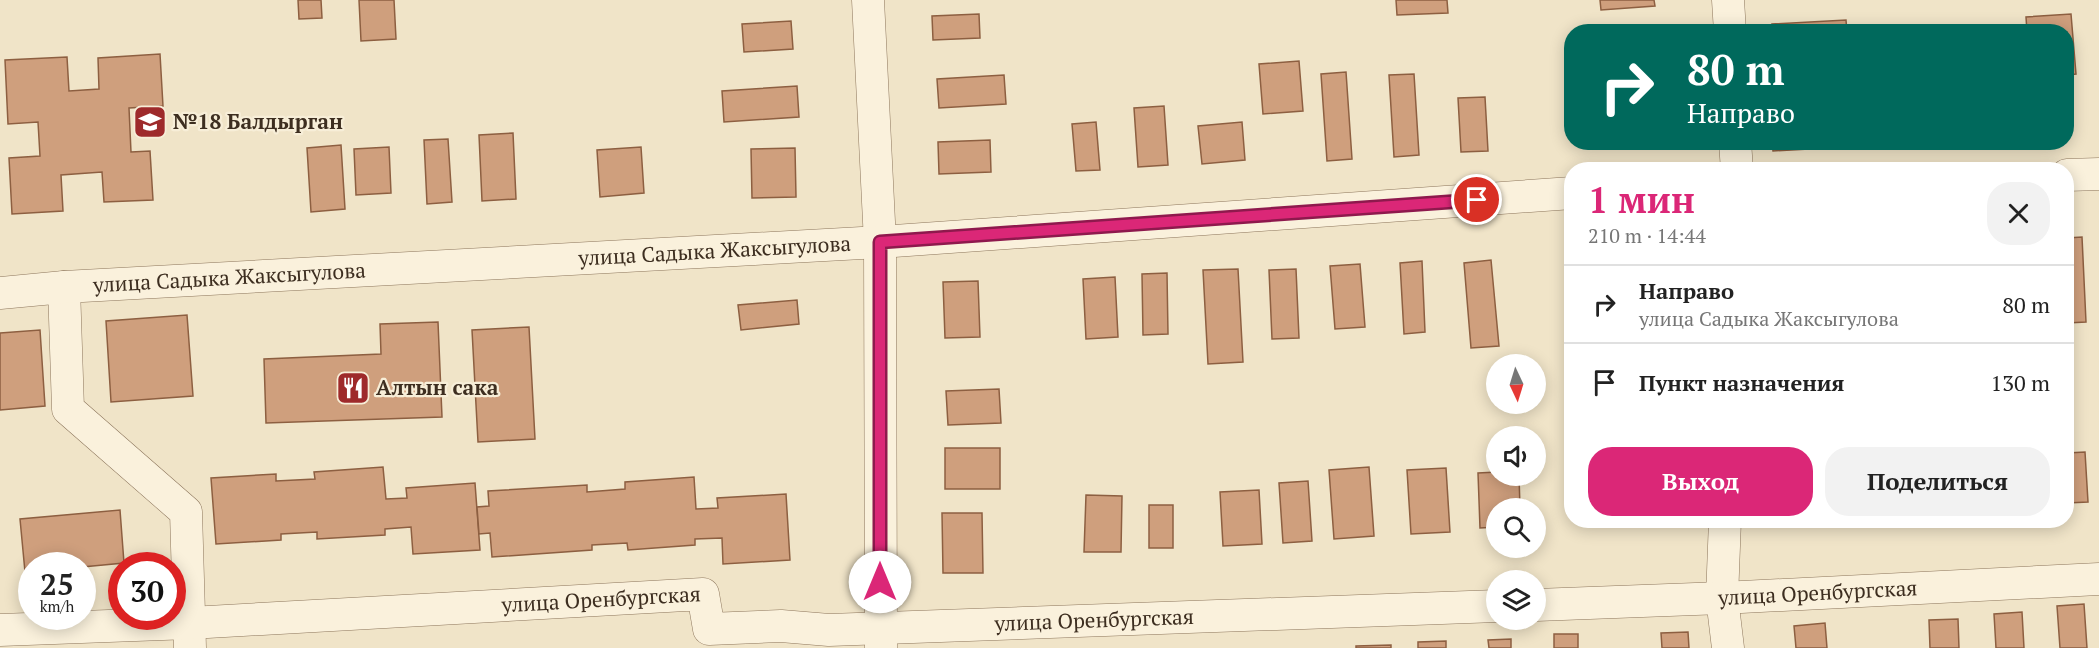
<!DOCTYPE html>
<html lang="ru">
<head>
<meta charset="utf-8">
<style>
	:root { --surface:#fff; --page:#f2f2f2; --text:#222; --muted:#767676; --line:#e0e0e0; --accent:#db2777 }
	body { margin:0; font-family:"PT Serif",serif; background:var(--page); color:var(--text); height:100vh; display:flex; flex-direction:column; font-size:22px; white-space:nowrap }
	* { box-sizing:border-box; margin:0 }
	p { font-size:20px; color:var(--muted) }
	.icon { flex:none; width:33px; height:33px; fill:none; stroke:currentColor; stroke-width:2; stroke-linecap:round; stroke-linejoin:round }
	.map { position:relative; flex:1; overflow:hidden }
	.sheet { position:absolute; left:1564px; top:162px; width:510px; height:366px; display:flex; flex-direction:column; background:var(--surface); border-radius:24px; box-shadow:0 3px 15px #0003 }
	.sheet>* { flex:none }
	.banner { position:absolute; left:1564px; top:24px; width:510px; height:126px; border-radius:24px; box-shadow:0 3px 15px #0003; background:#00695c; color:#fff; overflow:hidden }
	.needle { width:39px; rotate:176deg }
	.tools { position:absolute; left:1486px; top:354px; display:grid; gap:12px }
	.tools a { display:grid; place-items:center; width:60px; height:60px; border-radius:50%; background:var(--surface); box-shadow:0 3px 15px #0003; font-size:30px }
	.speed { position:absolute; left:18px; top:552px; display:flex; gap:12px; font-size:30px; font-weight:700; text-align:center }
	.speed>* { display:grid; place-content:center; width:78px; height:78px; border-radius:50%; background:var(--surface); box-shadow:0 3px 15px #0003; line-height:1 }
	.speed small { font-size:15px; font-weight:400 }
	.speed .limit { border:9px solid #d22; background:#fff; color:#111 }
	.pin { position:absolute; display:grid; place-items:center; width:51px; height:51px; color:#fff; margin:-26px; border:3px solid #fff; border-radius:50%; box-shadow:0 2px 6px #0007 }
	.me { position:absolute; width:66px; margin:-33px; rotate:0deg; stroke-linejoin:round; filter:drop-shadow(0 0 4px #0008) }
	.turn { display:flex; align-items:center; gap:21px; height:126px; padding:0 24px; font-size:27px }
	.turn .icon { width:78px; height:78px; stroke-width:2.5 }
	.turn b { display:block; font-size:42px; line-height:51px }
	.round { display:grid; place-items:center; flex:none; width:63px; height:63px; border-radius:24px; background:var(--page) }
	.head { display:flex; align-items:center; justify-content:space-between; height:102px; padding:0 24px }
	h1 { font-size:36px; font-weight:700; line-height:45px; color:var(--accent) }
	.button { display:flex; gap:12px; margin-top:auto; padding:12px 24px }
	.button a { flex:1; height:69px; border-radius:24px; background:var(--accent); color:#fff; font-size:24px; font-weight:700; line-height:69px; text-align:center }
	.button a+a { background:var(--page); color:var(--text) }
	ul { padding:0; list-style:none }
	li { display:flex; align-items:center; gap:18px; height:78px; padding:0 24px; border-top:2px solid var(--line) }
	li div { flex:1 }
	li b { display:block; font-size:22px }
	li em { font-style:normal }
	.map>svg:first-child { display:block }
	.building { fill:#cf9f7d; stroke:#8d5f41; stroke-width:1.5 }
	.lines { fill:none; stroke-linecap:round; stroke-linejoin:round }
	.minor-casing { stroke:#8d765c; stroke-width:33 }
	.minor { stroke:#faf1dc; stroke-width:32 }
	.route-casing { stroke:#8e194d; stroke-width:15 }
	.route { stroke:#db2777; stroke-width:10 }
	.labels { text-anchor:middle; stroke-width:4.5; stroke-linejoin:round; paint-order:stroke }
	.poi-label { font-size:21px; font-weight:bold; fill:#3d2e20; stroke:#f7eed8; text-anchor:start }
	.street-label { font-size:21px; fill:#3d2e20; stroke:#f7eed8 }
</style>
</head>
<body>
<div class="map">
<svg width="2099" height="648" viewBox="0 0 2099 648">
	<rect width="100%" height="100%" fill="#f0e4c8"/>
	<g class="building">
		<path d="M 298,0 L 321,0 L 322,18 L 299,19 Z"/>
		<path d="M 359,0 L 394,0 L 396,39 L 361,41 Z"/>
		<path d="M 1396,0 L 1447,0 L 1448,13 L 1397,15 Z"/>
		<path d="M 1600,0 L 1654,0 L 1655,6 L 1601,10 Z"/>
		<path d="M 979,14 L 980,38 L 933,40 L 932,16 Z"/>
		<path d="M 2071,14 L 2076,74 L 2067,75 L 2067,32 L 2027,32 L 2026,17 Z"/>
		<path d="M 1846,20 L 1847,32 L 1773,32 L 1772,24 Z"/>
		<path d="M 791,21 L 793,49 L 744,52 L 742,24 Z"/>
		<path d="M 160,54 L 163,106 L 129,108 L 131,152 L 150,151 L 153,200 L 104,202 L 102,172 L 61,175 L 63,211 L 12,214 L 9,158 L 40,156 L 38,122 L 8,124 L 5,60 L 67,57 L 69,91 L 99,89 L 98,58 Z"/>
		<path d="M 1299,61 L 1303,111 L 1263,114 L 1259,64 Z"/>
		<path d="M 1346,72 L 1352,159 L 1327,161 L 1321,74 Z"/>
		<path d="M 1414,74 L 1419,155 L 1394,157 L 1389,75 Z"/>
		<path d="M 1004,75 L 1006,104 L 939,108 L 937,79 Z"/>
		<path d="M 797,86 L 799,117 L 724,122 L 722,91 Z"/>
		<path d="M 1485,97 L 1488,151 L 1461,152 L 1458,98 Z"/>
		<path d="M 1164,106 L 1168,165 L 1138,167 L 1134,108 Z"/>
		<path d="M 1096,122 L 1100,170 L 1076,171 L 1072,124 Z"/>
		<path d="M 1242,122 L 1245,160 L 1202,164 L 1198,126 Z"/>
		<path d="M 513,133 L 516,199 L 482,201 L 479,135 Z"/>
		<path d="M 448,139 L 452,202 L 427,204 L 424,140 Z"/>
		<path d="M 990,140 L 991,172 L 939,174 L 938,142 Z"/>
		<path d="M 1772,142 L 1862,142 L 1862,146 L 1773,151 Z"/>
		<path d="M 341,145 L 345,209 L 311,212 L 307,148 Z"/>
		<path d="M 389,147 L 391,193 L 356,195 L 354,149 Z"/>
		<path d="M 641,147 L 644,193 L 600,197 L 597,150 Z"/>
		<path d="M 795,148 L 796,197 L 752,198 L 751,149 Z"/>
		<path d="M 2082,237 L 2086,322 L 2067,323 L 2067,238 Z"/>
		<path d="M 1491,260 L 1499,346 L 1471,348 L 1464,263 Z"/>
		<path d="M 1422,261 L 1425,332 L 1404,334 L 1400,263 Z"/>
		<path d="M 1360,264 L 1365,327 L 1335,329 L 1330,266 Z"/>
		<path d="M 1238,269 L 1243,362 L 1208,364 L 1203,270 Z"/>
		<path d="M 1296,269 L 1299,338 L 1272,339 L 1269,270 Z"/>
		<path d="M 1167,273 L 1168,334 L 1143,335 L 1142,274 Z"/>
		<path d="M 1115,277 L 1118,337 L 1086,339 L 1083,279 Z"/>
		<path d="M 978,281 L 980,337 L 945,338 L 943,282 Z"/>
		<path d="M 797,300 L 799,324 L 741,330 L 738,305 Z"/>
		<path d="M 187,315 L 193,396 L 111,402 L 106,321 Z"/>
		<path d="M 438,322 L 442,417 L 266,423 L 264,359 L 381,354 L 380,324 Z"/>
		<path d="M 529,327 L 535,439 L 478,442 L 472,330 Z"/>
		<path d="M 40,330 L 45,406 L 0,410 L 0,333 Z"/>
		<path d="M 999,389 L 1001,423 L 948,425 L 946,391 Z"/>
		<rect x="945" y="448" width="55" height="41"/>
		<path d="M 2085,452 L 2088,502 L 2067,503 L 2067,453 Z"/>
		<path d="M 383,467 L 386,499 L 407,498 L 406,488 L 475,483 L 480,550 L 413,554 L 411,527 L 385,529 L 385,535 L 317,539 L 317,532 L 281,534 L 281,540 L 216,544 L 211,478 L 276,474 L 276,481 L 315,479 L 314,472 Z"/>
		<path d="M 1369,467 L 1374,536 L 1334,539 L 1329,470 Z"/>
		<path d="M 1446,468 L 1450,532 L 1411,534 L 1407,470 Z"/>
		<path d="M 1497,472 L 1497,476 L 1519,476 L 1520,508 L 1497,508 L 1497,527 L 1480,528 L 1478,473 Z"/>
		<path d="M 694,477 L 696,509 L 718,508 L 717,498 L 786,494 L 790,560 L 723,564 L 722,538 L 695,539 L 695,545 L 628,550 L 627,543 L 592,545 L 592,550 L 492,557 L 490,533 L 479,534 L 477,507 L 489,506 L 488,491 L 587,485 L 587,492 L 625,489 L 625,482 Z"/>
		<path d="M 1308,481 L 1312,541 L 1283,543 L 1279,483 Z"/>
		<path d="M 1259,490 L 1262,544 L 1223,546 L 1220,492 Z"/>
		<path d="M 1086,495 L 1122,496 L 1121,552 L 1084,552 Z"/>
		<rect x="1149" y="505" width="24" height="43"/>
		<path d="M 120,510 L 124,563 L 82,567 L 32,566 L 32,571 L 25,572 L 20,519 Z"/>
		<path d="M 942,513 L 982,513 L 983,573 L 943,573 Z"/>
		<path d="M 1629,520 L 1683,520 L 1684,523 L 1629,527 Z"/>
		<path d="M 2084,604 L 2087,648 L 2060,648 L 2057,606 Z"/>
		<path d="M 2022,612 L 2024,648 L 1996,648 L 1994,614 Z"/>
		<path d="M 1958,619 L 1959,648 L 1930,648 L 1929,620 Z"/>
		<path d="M 1825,623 L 1827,648 L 1796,648 L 1794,626 Z"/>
		<path d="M 1688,632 L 1689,648 L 1662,648 L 1661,633 Z"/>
		<rect x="1554" y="634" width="24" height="14"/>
		<path d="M 1511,639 L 1511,648 L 1489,648 L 1488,640 Z"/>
		<path d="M 1446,641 L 1446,648 L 1418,648 L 1418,642 Z"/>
		<path d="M 1391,645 L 1391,648 L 1356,648 L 1356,646 Z"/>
	</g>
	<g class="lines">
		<defs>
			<g id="minor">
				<path d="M 868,0 L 880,242 L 881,648"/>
				<path d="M 1728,0 L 1730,32"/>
				<path d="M 1735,142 L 1737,170"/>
				<path d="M 2067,175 L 2099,174"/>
				<path d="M 64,287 L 68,409 L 186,512 L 190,648"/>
				<path id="s1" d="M 0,293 L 64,287 L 880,242 L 1572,193"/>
				<path d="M 1725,520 L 1722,598 L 1728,648"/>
				<path id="s2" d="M 1536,605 L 1722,598 L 2099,579"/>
				<path id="s3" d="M 0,630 L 190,623 L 703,594 L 709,629 L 781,626 L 829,630 L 1497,606"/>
			</g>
		</defs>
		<use href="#minor" class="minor-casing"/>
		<use href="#minor" class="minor"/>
	</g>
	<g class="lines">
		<defs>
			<path id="route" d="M 880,582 L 880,242 L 1477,200"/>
		</defs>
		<use href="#route" class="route-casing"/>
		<use href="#route" class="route"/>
	</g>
	<defs>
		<symbol id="school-square" viewBox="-11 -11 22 22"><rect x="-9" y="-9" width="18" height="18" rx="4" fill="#9e2a2b" stroke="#f7eed8"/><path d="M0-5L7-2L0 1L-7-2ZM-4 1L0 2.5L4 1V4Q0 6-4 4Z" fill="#fff"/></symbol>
		<symbol id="restaurant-square" viewBox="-11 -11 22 22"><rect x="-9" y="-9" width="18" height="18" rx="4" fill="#9e2a2b" stroke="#f7eed8"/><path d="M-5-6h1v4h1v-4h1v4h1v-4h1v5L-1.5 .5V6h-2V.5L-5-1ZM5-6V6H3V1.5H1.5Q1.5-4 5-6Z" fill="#fff"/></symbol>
	</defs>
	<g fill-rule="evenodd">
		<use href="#school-square" x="131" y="103" width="38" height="38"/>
		<use href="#restaurant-square" x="334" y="369" width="38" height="38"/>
	</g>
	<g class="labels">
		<g class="poi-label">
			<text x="173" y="129">№18 Балдырган</text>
			<text x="376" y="395">Алтын сака</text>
		</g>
		<g class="street-label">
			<text dy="7" stroke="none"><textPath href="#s1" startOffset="716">улица Садыка Жаксыгулова</textPath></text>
			<text dy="7" stroke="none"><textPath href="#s1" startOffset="230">улица Садыка Жаксыгулова</textPath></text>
			<text dy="7" stroke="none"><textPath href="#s2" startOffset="282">улица Оренбургская</textPath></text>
			<text dy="7" stroke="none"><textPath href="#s3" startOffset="602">улица Оренбургская</textPath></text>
			<text dy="7" stroke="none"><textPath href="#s3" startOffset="1125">улица Оренбургская</textPath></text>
		</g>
	</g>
</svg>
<div class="tools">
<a><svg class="needle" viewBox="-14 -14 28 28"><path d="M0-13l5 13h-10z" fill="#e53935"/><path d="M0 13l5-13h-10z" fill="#767676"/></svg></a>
<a><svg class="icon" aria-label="sound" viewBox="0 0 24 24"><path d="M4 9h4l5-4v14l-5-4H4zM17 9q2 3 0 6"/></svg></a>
<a><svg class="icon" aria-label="search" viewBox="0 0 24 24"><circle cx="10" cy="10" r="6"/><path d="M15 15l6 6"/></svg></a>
<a><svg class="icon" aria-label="layers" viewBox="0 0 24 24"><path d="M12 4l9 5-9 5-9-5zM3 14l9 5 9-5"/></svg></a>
</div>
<div class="speed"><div>25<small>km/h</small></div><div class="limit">30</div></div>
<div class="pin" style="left:1477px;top:200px;background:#d93025"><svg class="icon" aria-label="arrive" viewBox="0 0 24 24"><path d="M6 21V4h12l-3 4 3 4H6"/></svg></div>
<svg class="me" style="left:880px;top:582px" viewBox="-20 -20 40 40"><circle r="19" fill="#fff"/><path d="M0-13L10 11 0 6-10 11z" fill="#db2777"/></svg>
<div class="banner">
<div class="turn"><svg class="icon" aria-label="right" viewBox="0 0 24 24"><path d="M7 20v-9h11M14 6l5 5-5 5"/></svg><div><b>80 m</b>Направо</div></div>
</div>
<section class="sheet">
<div class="head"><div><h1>1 мин</h1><p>210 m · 14:44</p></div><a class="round"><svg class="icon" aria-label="close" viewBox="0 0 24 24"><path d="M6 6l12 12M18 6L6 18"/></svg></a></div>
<ul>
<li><svg class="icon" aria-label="right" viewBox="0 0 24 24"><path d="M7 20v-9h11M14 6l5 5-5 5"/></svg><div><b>Направо</b><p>улица Садыка Жаксыгулова</p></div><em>80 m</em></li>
<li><svg class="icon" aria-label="arrive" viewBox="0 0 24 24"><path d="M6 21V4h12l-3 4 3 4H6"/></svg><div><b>Пункт назначения</b></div><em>130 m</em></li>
</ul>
<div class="button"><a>Выход</a><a>Поделиться</a></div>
</section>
</div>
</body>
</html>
